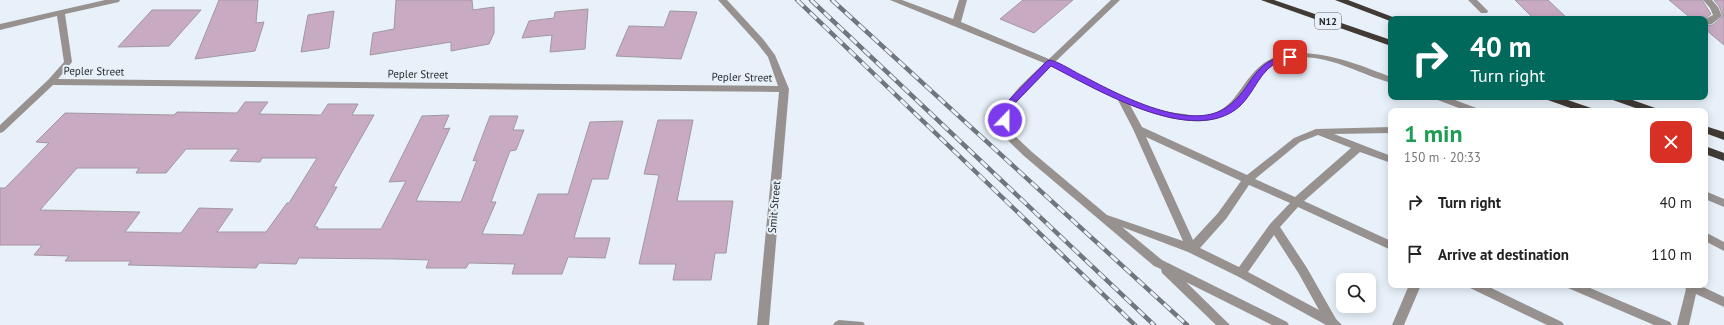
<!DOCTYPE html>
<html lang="en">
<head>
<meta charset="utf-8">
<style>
	:root { --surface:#fff; --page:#f6f6f6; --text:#222; --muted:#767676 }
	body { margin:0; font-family:"PT Sans",sans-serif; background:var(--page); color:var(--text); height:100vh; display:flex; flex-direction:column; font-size:15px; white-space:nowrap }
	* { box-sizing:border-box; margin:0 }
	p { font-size:13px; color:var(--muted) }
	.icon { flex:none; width:22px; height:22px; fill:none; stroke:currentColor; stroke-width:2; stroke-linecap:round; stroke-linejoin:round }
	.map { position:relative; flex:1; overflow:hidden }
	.drawer { position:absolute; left:1388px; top:108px; width:320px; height:180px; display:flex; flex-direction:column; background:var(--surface); border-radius:8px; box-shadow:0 2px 10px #0003 }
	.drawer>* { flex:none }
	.top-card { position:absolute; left:1388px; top:16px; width:320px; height:84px; border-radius:8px; box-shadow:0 2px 10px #0003; background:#00695c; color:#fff; overflow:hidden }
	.fabs { position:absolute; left:1336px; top:273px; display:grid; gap:8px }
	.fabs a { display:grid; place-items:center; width:40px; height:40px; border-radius:8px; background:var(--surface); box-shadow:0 2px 10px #0003; font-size:20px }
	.pin { position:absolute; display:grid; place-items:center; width:34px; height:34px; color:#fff; margin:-17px; border-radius:8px; box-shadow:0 2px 6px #0006 }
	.me { position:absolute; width:44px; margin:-22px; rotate:22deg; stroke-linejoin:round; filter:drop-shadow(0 0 3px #0008) }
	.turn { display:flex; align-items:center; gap:14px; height:84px; padding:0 16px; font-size:18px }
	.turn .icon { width:52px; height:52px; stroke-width:2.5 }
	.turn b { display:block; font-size:28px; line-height:34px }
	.round { display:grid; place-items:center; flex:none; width:42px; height:42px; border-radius:8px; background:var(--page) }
	.head { display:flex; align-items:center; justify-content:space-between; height:68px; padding:0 16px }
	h1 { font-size:24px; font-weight:700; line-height:30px; color:#1e9e55 }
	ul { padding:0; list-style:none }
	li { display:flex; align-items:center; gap:12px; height:52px; padding:0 16px }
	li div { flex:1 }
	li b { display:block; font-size:15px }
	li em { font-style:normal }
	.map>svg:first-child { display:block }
	.building { fill:#c9aac3; stroke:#a1989f; fill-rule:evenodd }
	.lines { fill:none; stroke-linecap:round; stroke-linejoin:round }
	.service { fill:#97928f; fill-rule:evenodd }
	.minor { fill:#97928f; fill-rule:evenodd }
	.trunk { fill:#423a35; fill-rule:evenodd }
	.rail-casing { stroke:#70767b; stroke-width:4.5 }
	.rail { stroke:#e8f1fa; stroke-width:3; stroke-dasharray:9; stroke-linecap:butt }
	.route { fill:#7c3aed; stroke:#51269a }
	.labels { text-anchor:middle; stroke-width:4; stroke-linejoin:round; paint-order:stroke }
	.shield { fill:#e8f1fa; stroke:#60656a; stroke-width:1 }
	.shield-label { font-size:10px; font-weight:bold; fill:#26292d }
	.street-label { font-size:11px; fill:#26292d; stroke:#e8f1fa }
</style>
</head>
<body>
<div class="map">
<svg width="1724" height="325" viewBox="0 0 1724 325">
	<rect width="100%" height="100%" fill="#e8f1fa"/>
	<g class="building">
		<path d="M 219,0 L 258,0 L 256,23 L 264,22 L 255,51 L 195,59 Z"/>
		<path d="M 396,0 L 472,0 L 473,10 L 494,7 L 494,33 L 489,44 L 451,51 L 451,42 L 370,55 L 373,33 L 394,29 Z"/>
		<path d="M 1023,0 L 1073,0 L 1034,33 L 1000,19 Z"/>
		<path d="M 1515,0 L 1548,0 L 1568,19 L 1534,19 Z"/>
		<path d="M 1669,0 L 1702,0 L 1711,14 L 1704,19 L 1692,19 Z"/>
		<path d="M 1714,0 L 1724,0 L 1724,45 L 1705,29 L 1705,26 L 1713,25 L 1723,16 L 1719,6 Z"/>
		<path d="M 588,9 L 585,49 L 550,52 L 552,35 L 522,38 L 529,21 L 554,18 L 555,12 Z"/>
		<path d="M 152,10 L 201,10 L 169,46 L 118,47 Z"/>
		<path d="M 334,11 L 329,48 L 301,52 L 308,15 Z"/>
		<path d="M 670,11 L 697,12 L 681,59 L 616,56 L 629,26 L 664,27 Z"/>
		<path d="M 245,102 L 268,102 L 259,114 L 321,115 L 328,104 L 358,104 L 352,115 L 374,115 L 333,187 L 337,187 L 314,227 L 318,227 L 317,229 L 381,229 L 406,181 L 389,182 L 422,116 L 449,115 L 443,129 L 450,128 L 416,201 L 461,202 L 477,160 L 473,161 L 490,116 L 518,116 L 513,130 L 524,130 L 516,150 L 510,151 L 491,202 L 496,202 L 482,234 L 523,235 L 538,194 L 568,194 L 590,122 L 623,121 L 608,179 L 592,179 L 574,238 L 610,238 L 605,258 L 568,257 L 562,274 L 512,274 L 515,264 L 469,263 L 466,268 L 426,268 L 429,260 L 396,259 L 299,258 L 296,264 L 259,263 L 256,268 L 128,265 L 131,261 L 65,261 L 69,256 L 34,255 L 42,245 L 0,245 L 0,188 L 5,188 L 49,143 L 36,142 L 65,113 L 174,115 L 177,112 L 237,113 ZM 186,149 L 239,149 L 230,161 L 260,162 L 262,158 L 317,158 L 289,203 L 287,203 L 266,232 L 217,232 L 233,209 L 199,208 L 181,233 L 125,232 L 140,212 L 40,210 L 77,168 L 139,168 L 136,173 L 166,173 Z"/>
		<path d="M 658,120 L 693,120 L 677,201 L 733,201 L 726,253 L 715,253 L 711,280 L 673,280 L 676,264 L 639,264 L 659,175 L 644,174 Z"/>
	</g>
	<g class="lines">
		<g class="service">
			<path d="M 890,0 L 902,0 L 953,19 L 959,0 L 967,0 L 961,22 L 1049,59 L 1111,0 L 1120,0 L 1055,62 C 1096,82 1138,110 1184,114 C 1189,115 1195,116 1200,116 C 1234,113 1237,88 1258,68 C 1291,36 1355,63 1391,77 L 1391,83 C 1358,74 1324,51 1288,59 C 1268,63 1258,80 1247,96 C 1219,136 1168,120 1130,105 L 1142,127 L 1247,175 L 1294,138 L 1316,129 L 1391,127 L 1391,133 L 1334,134 L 1391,156 L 1391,163 L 1360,152 L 1304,201 L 1391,241 L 1391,250 L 1298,207 L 1280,227 L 1307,268 L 1336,319 L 1342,325 L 1326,325 L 1237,276 L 1188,252 L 1122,227 L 1162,260 L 1287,322 L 1289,325 L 1272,325 L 1186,282 L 1230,325 L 1216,325 L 1162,273 L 1161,269 L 1154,266 L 1024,156 C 1019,151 1012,145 1007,139 C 987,109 1025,83 1044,63 ZM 1051,66 L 1118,100 L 1133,129 L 1183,241 L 1107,215 L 1032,152 L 1015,136 L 1010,120 L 1013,106 ZM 1318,135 L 1351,148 L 1295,197 L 1255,179 L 1300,142 ZM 1146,137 L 1241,181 L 1218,213 L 1193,240 ZM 1249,185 L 1290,203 L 1270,224 L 1239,267 L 1200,248 L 1226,219 ZM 1274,235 L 1299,274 L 1319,310 L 1248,272 Z"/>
			<path d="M 1468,0 L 1477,0 L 1488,11 L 1487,13 L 1481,13 Z"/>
			<path d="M 1703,0 L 1712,0 L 1718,7 L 1722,16 L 1712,24 L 1705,25 L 1705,19 L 1713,15 L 1710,8 Z"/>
			<path d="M 1433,97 L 1447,97 L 1479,109 L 1481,111 L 1467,111 L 1435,99 Z"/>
			<path d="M 1705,191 L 1724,199 L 1724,207 L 1705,199 Z"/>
			<path d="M 1705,232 L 1724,242 L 1724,251 L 1705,241 Z"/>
			<path d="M 1409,285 L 1421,285 L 1404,325 L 1392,325 Z"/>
			<path d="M 1468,285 L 1485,285 L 1562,322 L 1564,325 L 1547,325 L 1470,288 Z"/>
			<path d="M 1566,285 L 1583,285 L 1670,322 L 1672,325 L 1654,325 L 1568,288 Z"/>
			<path d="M 1682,285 L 1699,285 L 1724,297 L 1724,307 L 1696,294 L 1689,325 L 1677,325 L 1686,289 Z"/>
		</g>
		<g class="minor">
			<path d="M 105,0 L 120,0 L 119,2 L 65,14 L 72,62 L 58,79 L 778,86 L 768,57 L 757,43 L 718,0 L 727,0 L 763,39 L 775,55 L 789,89 L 769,325 L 757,325 L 779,92 L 53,85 L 3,132 L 0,133 L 0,125 L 48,80 L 64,62 L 57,16 L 0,30 L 0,24 Z"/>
			<path d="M 839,320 L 863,322 L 865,325 L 833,325 L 835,322 Z"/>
		</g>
		<g class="trunk">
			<path d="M 1261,0 L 1274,0 L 1391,40 L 1391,46 Z"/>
			<path d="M 1335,0 L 1348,0 L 1398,19 L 1391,19 L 1390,21 Z"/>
			<path d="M 1544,97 L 1559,97 L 1594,109 L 1595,111 L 1579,111 L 1545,99 Z"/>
			<path d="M 1609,97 L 1624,97 L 1658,109 L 1659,111 L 1644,111 L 1610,99 Z"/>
			<path d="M 1705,126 L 1724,132 L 1724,140 L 1705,133 Z"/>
			<path d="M 1705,146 L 1724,153 L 1724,161 L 1705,154 Z"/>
		</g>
		<defs>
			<g id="rail">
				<path d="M 797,0 L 1135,325"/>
				<path d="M 811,0 L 1154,325"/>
				<path d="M 832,0 L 1187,325"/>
			</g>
		</defs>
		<use href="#rail" class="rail-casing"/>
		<use href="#rail" class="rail"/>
	</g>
	<path class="route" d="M 1290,55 L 1292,55 L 1292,59 C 1289,60 1284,59 1280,61 C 1260,69 1255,92 1240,106 C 1194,148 1096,89 1051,66 L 1013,105 L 1008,121 L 1005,122 L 1000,120 L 1006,103 L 1047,61 L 1050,60 C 1062,63 1074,72 1085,77 C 1119,95 1191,133 1227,107 C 1254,88 1251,60 1290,55 Z"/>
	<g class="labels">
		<rect class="shield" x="1315" y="13" width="26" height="16" rx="3"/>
		<g class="shield-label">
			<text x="1328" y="25">N12</text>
		</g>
		<g class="street-label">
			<text transform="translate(94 71) rotate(1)" y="4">Pepler Street</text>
			<text transform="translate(418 74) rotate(1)" y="4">Pepler Street</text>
			<text transform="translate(742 77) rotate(1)" y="4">Pepler Street</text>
			<text transform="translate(774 207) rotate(-85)" y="4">Smit Street</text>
		</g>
	</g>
</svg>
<div class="fabs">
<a><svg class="icon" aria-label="search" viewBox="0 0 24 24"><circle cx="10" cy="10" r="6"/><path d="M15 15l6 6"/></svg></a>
</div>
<div class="pin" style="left:1290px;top:57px;background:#d93025"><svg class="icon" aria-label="arrive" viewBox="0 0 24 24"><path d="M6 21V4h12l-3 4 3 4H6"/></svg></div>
<svg class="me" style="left:1005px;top:120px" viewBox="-20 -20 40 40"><circle r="17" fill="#7c3aed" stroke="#fff" stroke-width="3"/><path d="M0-11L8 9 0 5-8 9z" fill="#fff"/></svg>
<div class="top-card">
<div class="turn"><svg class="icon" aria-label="right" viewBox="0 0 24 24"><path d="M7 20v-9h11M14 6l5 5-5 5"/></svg><div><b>40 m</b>Turn right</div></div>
</div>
<section class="drawer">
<div class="head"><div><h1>1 min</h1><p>150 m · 20:33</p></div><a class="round" style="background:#d93025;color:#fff"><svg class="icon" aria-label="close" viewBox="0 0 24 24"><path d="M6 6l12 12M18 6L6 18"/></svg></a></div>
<ul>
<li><svg class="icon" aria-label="right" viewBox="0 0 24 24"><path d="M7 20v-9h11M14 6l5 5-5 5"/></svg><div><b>Turn right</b></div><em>40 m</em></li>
<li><svg class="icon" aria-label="arrive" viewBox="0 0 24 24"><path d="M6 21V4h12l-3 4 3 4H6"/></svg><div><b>Arrive at destination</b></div><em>110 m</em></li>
</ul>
</section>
</div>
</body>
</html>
